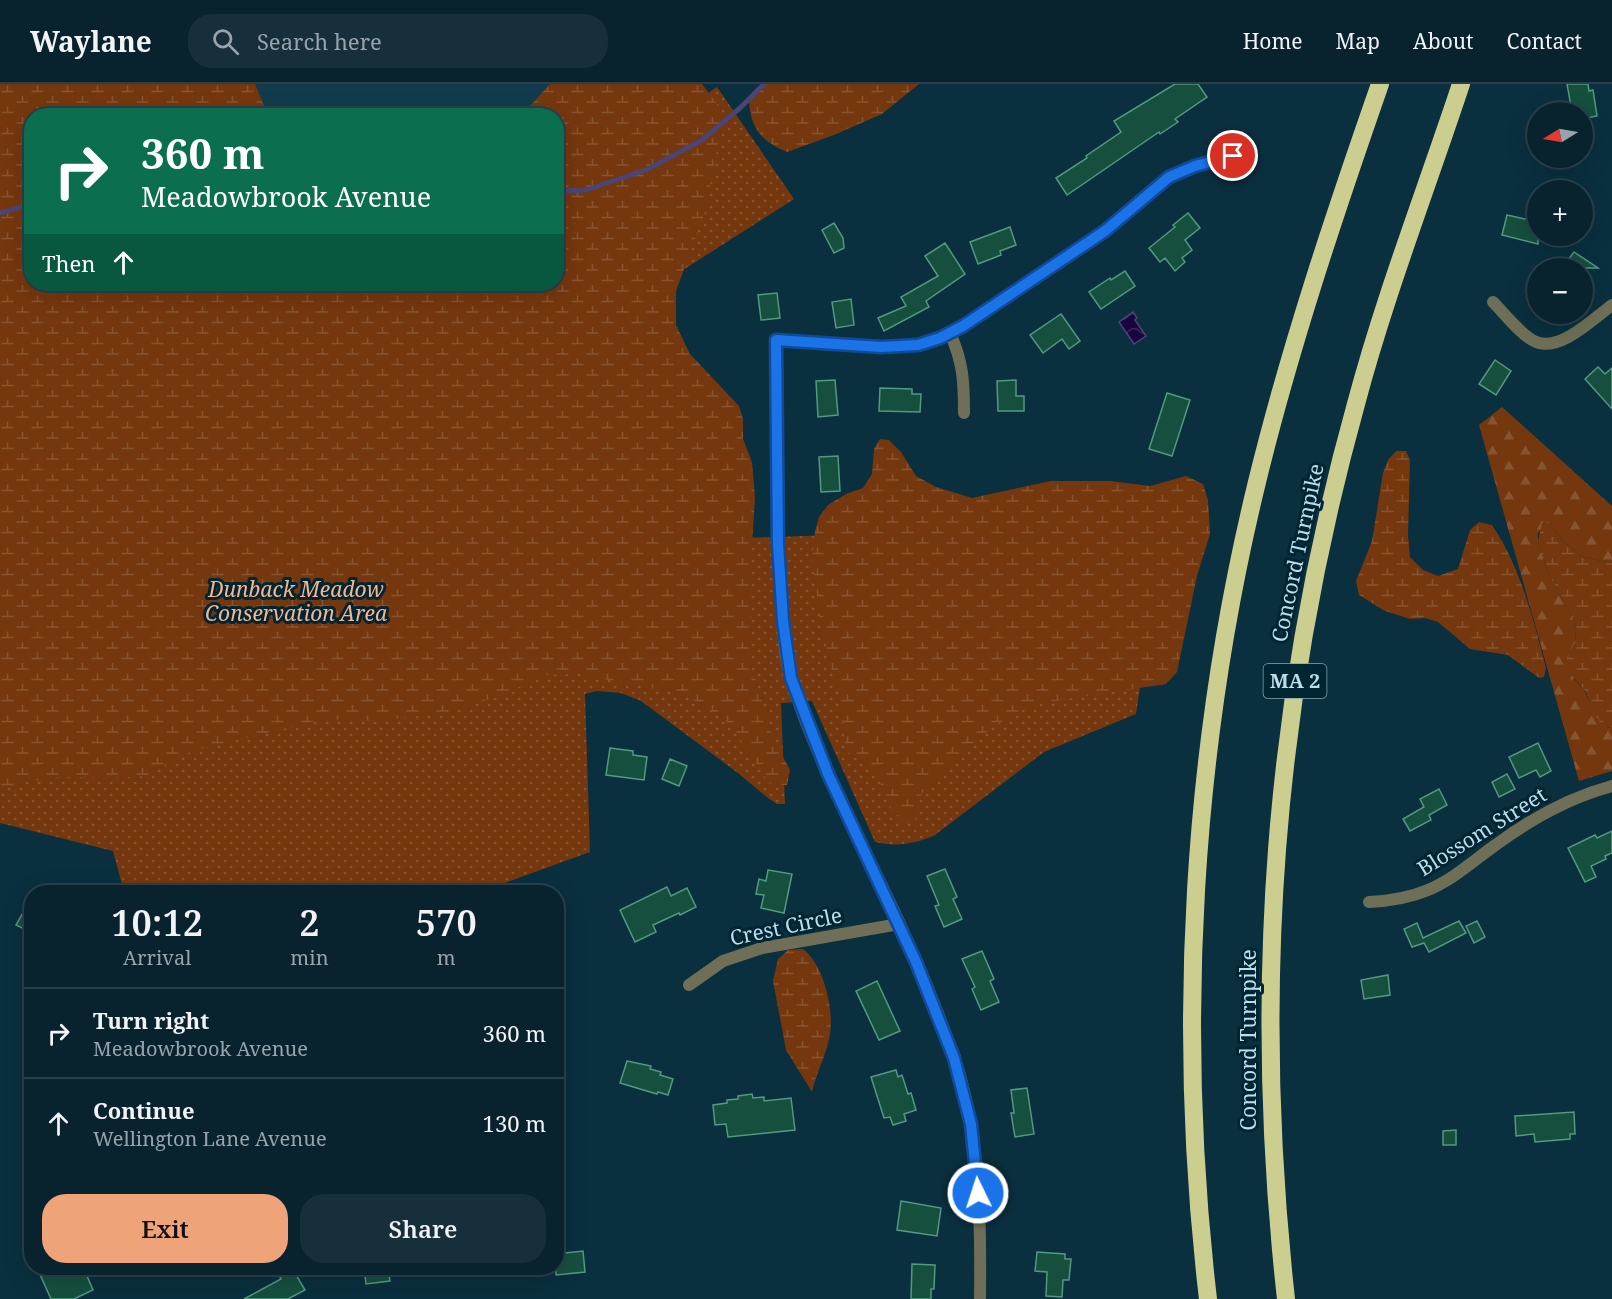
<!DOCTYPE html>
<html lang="en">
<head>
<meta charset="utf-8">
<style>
	:root { --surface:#08232e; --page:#162f3a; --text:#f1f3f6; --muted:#98a4aa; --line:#29404a; --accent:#efa378 }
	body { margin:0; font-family:"Noto Serif",serif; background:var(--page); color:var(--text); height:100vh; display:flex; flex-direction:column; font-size:22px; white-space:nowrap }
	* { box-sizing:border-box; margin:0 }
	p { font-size:20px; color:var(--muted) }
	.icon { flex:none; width:33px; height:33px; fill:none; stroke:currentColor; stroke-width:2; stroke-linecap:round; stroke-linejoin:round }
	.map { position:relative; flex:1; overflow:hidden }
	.panel { position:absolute; left:24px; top:801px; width:540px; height:390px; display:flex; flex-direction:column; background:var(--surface); border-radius:24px; box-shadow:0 6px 24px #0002,0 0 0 2px var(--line) }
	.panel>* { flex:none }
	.hud { position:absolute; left:24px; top:24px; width:540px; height:183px; border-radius:24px; box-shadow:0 6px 24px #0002,0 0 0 2px var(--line); background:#0b6e4f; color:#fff; overflow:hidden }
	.needle { width:39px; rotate:259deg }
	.fabs { position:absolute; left:1527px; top:18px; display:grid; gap:12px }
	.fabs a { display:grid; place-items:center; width:66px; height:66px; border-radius:50%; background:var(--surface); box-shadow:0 6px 24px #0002,0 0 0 2px var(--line); font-size:30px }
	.pin { position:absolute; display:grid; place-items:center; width:51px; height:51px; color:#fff; margin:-26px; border:3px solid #fff; border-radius:50%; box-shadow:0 2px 6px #0007 }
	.me { position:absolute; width:66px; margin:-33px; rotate:356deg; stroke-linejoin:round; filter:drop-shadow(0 0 4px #0008) }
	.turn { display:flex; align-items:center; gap:21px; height:126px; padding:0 18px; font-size:27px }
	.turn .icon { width:78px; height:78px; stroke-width:2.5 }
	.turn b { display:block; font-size:42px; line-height:51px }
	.then { display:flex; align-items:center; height:57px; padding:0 18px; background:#0003; gap:12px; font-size:22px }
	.eta { display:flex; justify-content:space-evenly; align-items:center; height:102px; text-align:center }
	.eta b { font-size:36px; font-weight:600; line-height:42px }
	.primary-button { display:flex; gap:12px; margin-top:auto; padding:12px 18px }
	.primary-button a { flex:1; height:69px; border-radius:24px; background:var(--accent); color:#111; font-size:24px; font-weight:600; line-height:69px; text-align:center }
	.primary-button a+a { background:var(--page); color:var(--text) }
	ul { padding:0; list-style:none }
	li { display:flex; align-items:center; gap:18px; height:90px; padding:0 18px; border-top:2px solid var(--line) }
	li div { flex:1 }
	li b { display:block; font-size:22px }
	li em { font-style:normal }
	header { display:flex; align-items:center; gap:36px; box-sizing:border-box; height:84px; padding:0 30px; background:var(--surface); border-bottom:2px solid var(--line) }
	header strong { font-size:28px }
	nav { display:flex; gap:33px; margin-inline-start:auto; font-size:21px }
	.search { width:420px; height:54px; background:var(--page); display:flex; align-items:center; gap:15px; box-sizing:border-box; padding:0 21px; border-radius:24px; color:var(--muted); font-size:22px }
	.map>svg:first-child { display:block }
	.built { fill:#123c4d }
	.grass { fill:url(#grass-dots) }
	.forest { fill:url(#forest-firs) }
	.wetland { fill:url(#wetland-marsh) }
	.water { fill:url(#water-waves); stroke:#4a4574; stroke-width:1.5 }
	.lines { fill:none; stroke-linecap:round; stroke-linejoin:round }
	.stream { stroke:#4a4574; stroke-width:5 }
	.building { fill:#164f3e; stroke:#529981; stroke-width:1.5 }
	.street { stroke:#6e6f56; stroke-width:12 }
	.highway { stroke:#ccce90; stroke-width:18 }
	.route-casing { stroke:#114b97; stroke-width:15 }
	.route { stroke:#1a73e8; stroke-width:10 }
	.labels { text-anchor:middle; stroke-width:6; stroke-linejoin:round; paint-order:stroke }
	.shield { fill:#002533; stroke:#84a6b5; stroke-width:1.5 }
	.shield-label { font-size:20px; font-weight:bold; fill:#bddded }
	.street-label { font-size:21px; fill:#bddded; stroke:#002533 }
	.park-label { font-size:21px; font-style:italic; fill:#f9b48e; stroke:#002533 }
</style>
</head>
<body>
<header>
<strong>Waylane</strong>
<div class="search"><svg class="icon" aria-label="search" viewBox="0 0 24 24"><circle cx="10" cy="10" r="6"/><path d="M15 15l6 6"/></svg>Search here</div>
<nav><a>Home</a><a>Map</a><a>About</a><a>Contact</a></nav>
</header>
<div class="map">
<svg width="1612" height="1215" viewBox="0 0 1612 1215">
	<defs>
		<pattern id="grass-dots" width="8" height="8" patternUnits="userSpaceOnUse" patternTransform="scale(1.5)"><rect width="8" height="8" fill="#75370e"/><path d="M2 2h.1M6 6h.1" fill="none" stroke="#875431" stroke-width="1.8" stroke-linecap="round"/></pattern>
		<pattern id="forest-firs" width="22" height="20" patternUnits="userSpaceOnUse" patternTransform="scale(1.5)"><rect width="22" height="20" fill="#75370e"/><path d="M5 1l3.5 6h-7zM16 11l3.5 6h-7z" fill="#875431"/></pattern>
		<pattern id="wetland-marsh" width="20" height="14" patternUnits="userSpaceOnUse" patternTransform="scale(1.5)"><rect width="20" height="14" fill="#75370e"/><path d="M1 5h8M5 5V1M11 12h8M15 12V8" fill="none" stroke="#875431"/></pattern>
		<pattern id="water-waves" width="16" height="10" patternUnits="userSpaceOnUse" patternTransform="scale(1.5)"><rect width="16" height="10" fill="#190440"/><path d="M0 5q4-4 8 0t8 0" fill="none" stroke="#38285c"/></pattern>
	</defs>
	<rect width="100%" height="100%" fill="#0a2f3e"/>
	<path class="built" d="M 192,0 L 566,0 L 539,32 L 212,31 Z"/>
	<path class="grass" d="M 0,0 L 32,32 L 32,200 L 556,200 L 557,110 L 717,3 L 794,115 L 622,225 L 690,456 L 1050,443 L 1145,569 L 1136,630 L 1044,668 L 935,751 C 915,760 896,763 875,758 L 812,617 L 781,619 L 785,720 L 777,720 L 768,714 L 738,689 L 641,617 L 621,609 L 597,607 L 585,610 L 590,768 L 480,808 L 124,808 L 113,767 L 0,739 Z"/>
	<path class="forest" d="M 1502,323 L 1612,422 L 1612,479 L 1582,473 L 1562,456 L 1549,438 L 1538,449 L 1538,457 L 1548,489 L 1574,536 L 1576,558 L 1569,568 L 1574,595 L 1584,606 L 1596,632 L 1609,644 L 1612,644 L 1612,687 L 1579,697 L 1479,341 Z"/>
	<g class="wetland">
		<path d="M 0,0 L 255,0 L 268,31 L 32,32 L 32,200 L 556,200 L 556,32 L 524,31 L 530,22 L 550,0 L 702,0 L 719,23 L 719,55 L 705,128 L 676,207 L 676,241 L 690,270 L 739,322 L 743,335 L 743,355 L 752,378 L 755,414 L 751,477 L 752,538 L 750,578 L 773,654 L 790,686 L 787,701 L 774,701 L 768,698 L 730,640 L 698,618 L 676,609 L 578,590 L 548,591 L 487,616 L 436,630 L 377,637 L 324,635 L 197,666 L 175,674 L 149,692 L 110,694 L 61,693 L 22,699 L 0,707 Z"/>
		<path d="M 762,0 L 919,0 L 882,30 L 834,51 L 787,68 C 761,57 750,44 749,15 Z"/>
		<path d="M 880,355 L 889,356 L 901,368 L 916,392 L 936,403 L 972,414 L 1051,397 L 1110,397 L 1150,402 L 1186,392 L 1203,400 L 1208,416 L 1210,450 L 1197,492 L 1177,588 L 1166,600 L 1034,620 L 992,643 L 950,678 L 928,700 L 920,713 L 918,729 L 915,736 C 891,746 884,701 874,687 C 867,680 855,674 847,668 L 843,648 L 841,616 L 830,580 L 820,533 L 812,476 L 815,447 L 819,433 L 828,421 L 846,410 L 863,404 L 872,390 L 874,365 Z"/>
		<path d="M 1396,367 L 1406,367 L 1410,376 L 1408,452 L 1410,473 L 1423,486 L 1438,492 L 1458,485 L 1470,446 L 1479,438 L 1492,441 C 1521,484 1533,534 1546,584 L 1544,593 L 1539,594 L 1508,571 L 1470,565 L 1438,538 L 1425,534 L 1410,535 L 1385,527 L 1359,511 L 1356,497 L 1372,457 L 1383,389 L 1388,376 Z"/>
		<path d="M 1549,438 L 1562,456 L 1582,473 L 1612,479 L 1612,644 C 1594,641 1592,621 1585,607 C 1579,598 1568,591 1567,579 C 1566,571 1571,564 1576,558 L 1574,536 L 1548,489 L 1538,457 L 1542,439 Z"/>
		<path d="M 803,865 C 824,881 834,925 830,950 C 827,970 816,989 812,1008 L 786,966 L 773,897 L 778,875 L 788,866 Z"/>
	</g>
	<path class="water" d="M 1133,228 L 1137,234 L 1135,236 L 1146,252 L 1134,260 L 1119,238 Z"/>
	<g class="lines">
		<g class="stream">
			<path d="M 556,107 L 586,106 L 646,86 L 702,56 L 740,24 L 764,0"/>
			<path d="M 0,129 L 32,120"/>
		</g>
	</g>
	<g class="building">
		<path d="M 1175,0 L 1198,0 L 1207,13 L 1175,35 L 1178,38 L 1160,50 L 1159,48 L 1067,111 L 1056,94 L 1087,74 L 1086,72 L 1121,48 L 1114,37 Z"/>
		<path d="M 1567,0 L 1588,0 L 1589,7 L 1593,6 L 1597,32 L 1582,35 L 1582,28 L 1572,28 Z"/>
		<path d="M 1188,129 L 1200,144 L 1185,156 L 1192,166 L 1182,174 L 1185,178 L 1175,187 L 1165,174 L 1160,178 L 1149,164 L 1175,143 L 1173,141 Z"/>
		<path d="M 1507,131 L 1538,138 L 1538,160 L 1502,151 Z"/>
		<path d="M 834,139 L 843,154 L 844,164 L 834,169 L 822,146 Z"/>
		<path d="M 1010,143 L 1016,161 L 1000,167 L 1001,171 L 978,180 L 970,158 Z"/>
		<path d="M 945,159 L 965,190 L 926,217 L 929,223 L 884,247 L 878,234 L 906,222 L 901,213 L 938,192 L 925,172 Z"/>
		<path d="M 1574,168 L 1598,184 L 1562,184 Z"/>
		<path d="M 1125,187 L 1135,202 L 1101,225 L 1089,208 L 1110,194 L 1111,196 Z"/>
		<path d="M 777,209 L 780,234 L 761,236 L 758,211 Z"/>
		<path d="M 851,215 L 854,241 L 836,244 L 832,218 Z"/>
		<path d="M 1061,230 L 1080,257 L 1069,265 L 1062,255 L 1043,269 L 1030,251 Z"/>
		<path d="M 1495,276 L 1511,287 L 1496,311 L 1479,300 Z"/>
		<path d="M 1598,283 L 1605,290 L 1612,284 L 1612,325 L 1585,295 Z"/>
		<path d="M 835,296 L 838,331 L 818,333 L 816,297 Z"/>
		<path d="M 1016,296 L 1016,312 L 1024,312 L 1024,327 L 998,327 L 997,297 Z"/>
		<path d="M 880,304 L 912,305 L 912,310 L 921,310 L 920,328 L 879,327 Z"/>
		<path d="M 1167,309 L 1190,316 L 1172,372 L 1149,365 Z"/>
		<path d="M 838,372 L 840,407 L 821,408 L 819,373 Z"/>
		<path d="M 1538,659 L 1551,687 L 1540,693 L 1536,686 L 1519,694 L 1509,673 Z"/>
		<path d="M 610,664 L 633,667 L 633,671 L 647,673 L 644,696 L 606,691 Z"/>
		<path d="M 670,675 L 687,682 L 679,702 L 662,695 Z"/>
		<path d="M 1507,690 L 1515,705 L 1499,713 L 1492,698 Z"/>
		<path d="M 1439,705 L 1447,721 L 1429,731 L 1431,736 L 1410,747 L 1403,735 L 1424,723 L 1420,715 Z"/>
		<path d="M 1612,747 L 1612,769 L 1605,772 L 1606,775 L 1591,782 L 1596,793 L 1585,798 L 1568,764 L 1595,751 L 1597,754 Z"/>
		<path d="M 945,785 L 957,813 L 953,815 L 962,835 L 944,843 L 935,822 L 939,821 L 927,792 Z"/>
		<path d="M 768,786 L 792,790 L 784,829 L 761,824 L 764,811 L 756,810 L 759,795 L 766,797 Z"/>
		<path d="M 667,803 L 671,812 L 687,804 L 696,823 L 680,831 L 679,829 L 653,841 L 656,848 L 635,858 L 620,826 Z"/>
		<path d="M 32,813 L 32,849 L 16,841 Z"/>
		<path d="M 1459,837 L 1466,849 L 1429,868 L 1424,859 L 1412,863 L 1404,845 L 1417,839 L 1423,854 Z"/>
		<path d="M 1477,837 L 1485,853 L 1474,859 L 1466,842 Z"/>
		<path d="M 982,867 L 994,895 L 990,897 L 999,918 L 981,926 L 972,905 L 975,903 L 962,875 Z"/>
		<path d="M 1388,891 L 1390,911 L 1364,915 L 1361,896 Z"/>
		<path d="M 877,897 L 900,947 L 879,956 L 856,907 Z"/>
		<path d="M 627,977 L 651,982 L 650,985 L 661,988 L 660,991 L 673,995 L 668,1011 L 658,1008 L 657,1010 L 620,999 Z"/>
		<path d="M 896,986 L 898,993 L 902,991 L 908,1010 L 911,1009 L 916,1026 L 904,1030 L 906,1037 L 893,1041 L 890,1033 L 884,1034 L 871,993 Z"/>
		<path d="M 1027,1004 L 1034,1050 L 1015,1053 L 1011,1029 L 1014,1029 L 1011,1006 Z"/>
		<path d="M 752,1010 L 753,1014 L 764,1013 L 764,1017 L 791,1014 L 795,1046 L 728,1053 L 726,1040 L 715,1041 L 713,1021 L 727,1019 L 727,1016 L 738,1015 L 738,1012 Z"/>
		<path d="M 1574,1028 L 1575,1050 L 1570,1050 L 1570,1055 L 1535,1058 L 1534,1050 L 1516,1052 L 1515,1032 Z"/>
		<path d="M 1456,1046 L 1456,1061 L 1443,1061 L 1443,1047 Z"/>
		<path d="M 901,1117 L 941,1124 L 937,1152 L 897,1146 Z"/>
		<path d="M 583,1167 L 585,1188 L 556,1191 L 556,1170 Z"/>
		<path d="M 1037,1168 L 1065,1170 L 1065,1175 L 1071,1175 L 1069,1196 L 1063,1196 L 1062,1213 L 1046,1212 L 1047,1188 L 1035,1187 Z"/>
		<path d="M 912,1180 L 935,1181 L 934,1205 L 931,1205 L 931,1215 L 911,1215 Z"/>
		<path d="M 37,1184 L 63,1184 L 67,1192 L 84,1185 L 93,1206 L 74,1215 L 51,1215 Z"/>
		<path d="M 275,1184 L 292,1184 L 305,1206 L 288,1215 L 244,1215 L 281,1195 Z"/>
		<path d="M 364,1184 L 388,1184 L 390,1197 L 366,1200 Z"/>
	</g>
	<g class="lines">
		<g class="street">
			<path d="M 1493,218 C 1504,229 1520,250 1534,257 C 1558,270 1593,235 1612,221"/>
			<path d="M 950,249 C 963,278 964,297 964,329"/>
			<path d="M 1369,818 C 1390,817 1409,814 1428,806 C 1454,795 1474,776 1497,760 C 1531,735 1571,713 1612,702"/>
			<path d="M 689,901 L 723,877 L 762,864 L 899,840"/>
			<path d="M 980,1215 C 981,1134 980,1050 954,972 C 933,914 909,857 882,802 C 849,735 813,667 791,595 C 782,566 783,532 781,501 C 775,419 776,337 776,256 L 881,263 L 918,261 L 940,254 L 963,242 L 1105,147 L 1169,93 L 1195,82 L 1233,72"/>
		</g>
		<g class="highway">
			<path d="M 1208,1215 C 1176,943 1192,664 1257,398 C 1290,263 1334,132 1380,0"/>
			<path d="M 1286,1215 C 1252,908 1273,618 1356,320 C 1385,211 1426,106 1461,0"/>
		</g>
	</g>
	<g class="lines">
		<defs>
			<path id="route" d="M 978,1109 L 971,1040 L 954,974 L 916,878 L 828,690 L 791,594 L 783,537 L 778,460 L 776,256 L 881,263 L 918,261 L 940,254 L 963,242 L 1105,147 L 1169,93 L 1195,82 L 1233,72"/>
		</defs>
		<use href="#route" class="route-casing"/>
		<use href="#route" class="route"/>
	</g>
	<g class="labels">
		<rect class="shield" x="1263.5" y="580" width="63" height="34" rx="4.5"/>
		<g class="shield-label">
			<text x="1295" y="604">MA 2</text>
		</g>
		<g class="street-label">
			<text transform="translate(1298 469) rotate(-78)" y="7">Concord Turnpike</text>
			<text transform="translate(1482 748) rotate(-32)" y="7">Blossom Street</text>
			<text transform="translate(786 843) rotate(-12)" y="7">Crest Circle</text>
			<text transform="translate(1249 956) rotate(-90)" y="7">Concord Turnpike</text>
		</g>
		<g class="park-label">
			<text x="296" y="513">Dunback Meadow<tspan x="296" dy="24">Conservation Area</tspan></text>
		</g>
	</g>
</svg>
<div class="fabs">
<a><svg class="needle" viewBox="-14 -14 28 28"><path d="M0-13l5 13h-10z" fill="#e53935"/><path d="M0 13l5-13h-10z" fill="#98a4aa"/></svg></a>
<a>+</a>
<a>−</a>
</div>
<div class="pin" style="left:1233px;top:72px;background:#d93025"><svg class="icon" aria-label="arrive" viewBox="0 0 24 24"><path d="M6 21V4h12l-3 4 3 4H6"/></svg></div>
<svg class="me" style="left:978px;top:1109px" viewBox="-20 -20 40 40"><circle r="17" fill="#1a73e8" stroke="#fff" stroke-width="3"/><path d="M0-11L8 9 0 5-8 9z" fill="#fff"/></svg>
<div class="hud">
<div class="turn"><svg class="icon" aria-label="right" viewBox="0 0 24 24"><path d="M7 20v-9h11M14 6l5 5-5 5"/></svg><div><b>360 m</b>Meadowbrook Avenue</div></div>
<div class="then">Then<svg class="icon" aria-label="ahead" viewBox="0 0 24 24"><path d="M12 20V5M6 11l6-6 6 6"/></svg></div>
</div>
<section class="panel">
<div class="eta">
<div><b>10:12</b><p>Arrival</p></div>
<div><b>2</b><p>min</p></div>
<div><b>570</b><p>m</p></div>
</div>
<ul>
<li><svg class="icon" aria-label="right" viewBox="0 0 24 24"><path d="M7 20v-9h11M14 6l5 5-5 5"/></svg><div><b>Turn right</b><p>Meadowbrook Avenue</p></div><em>360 m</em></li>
<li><svg class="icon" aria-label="ahead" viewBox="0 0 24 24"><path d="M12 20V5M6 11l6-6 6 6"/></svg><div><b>Continue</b><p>Wellington Lane Avenue</p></div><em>130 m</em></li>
</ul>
<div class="primary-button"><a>Exit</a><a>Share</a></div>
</section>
</div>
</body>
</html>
